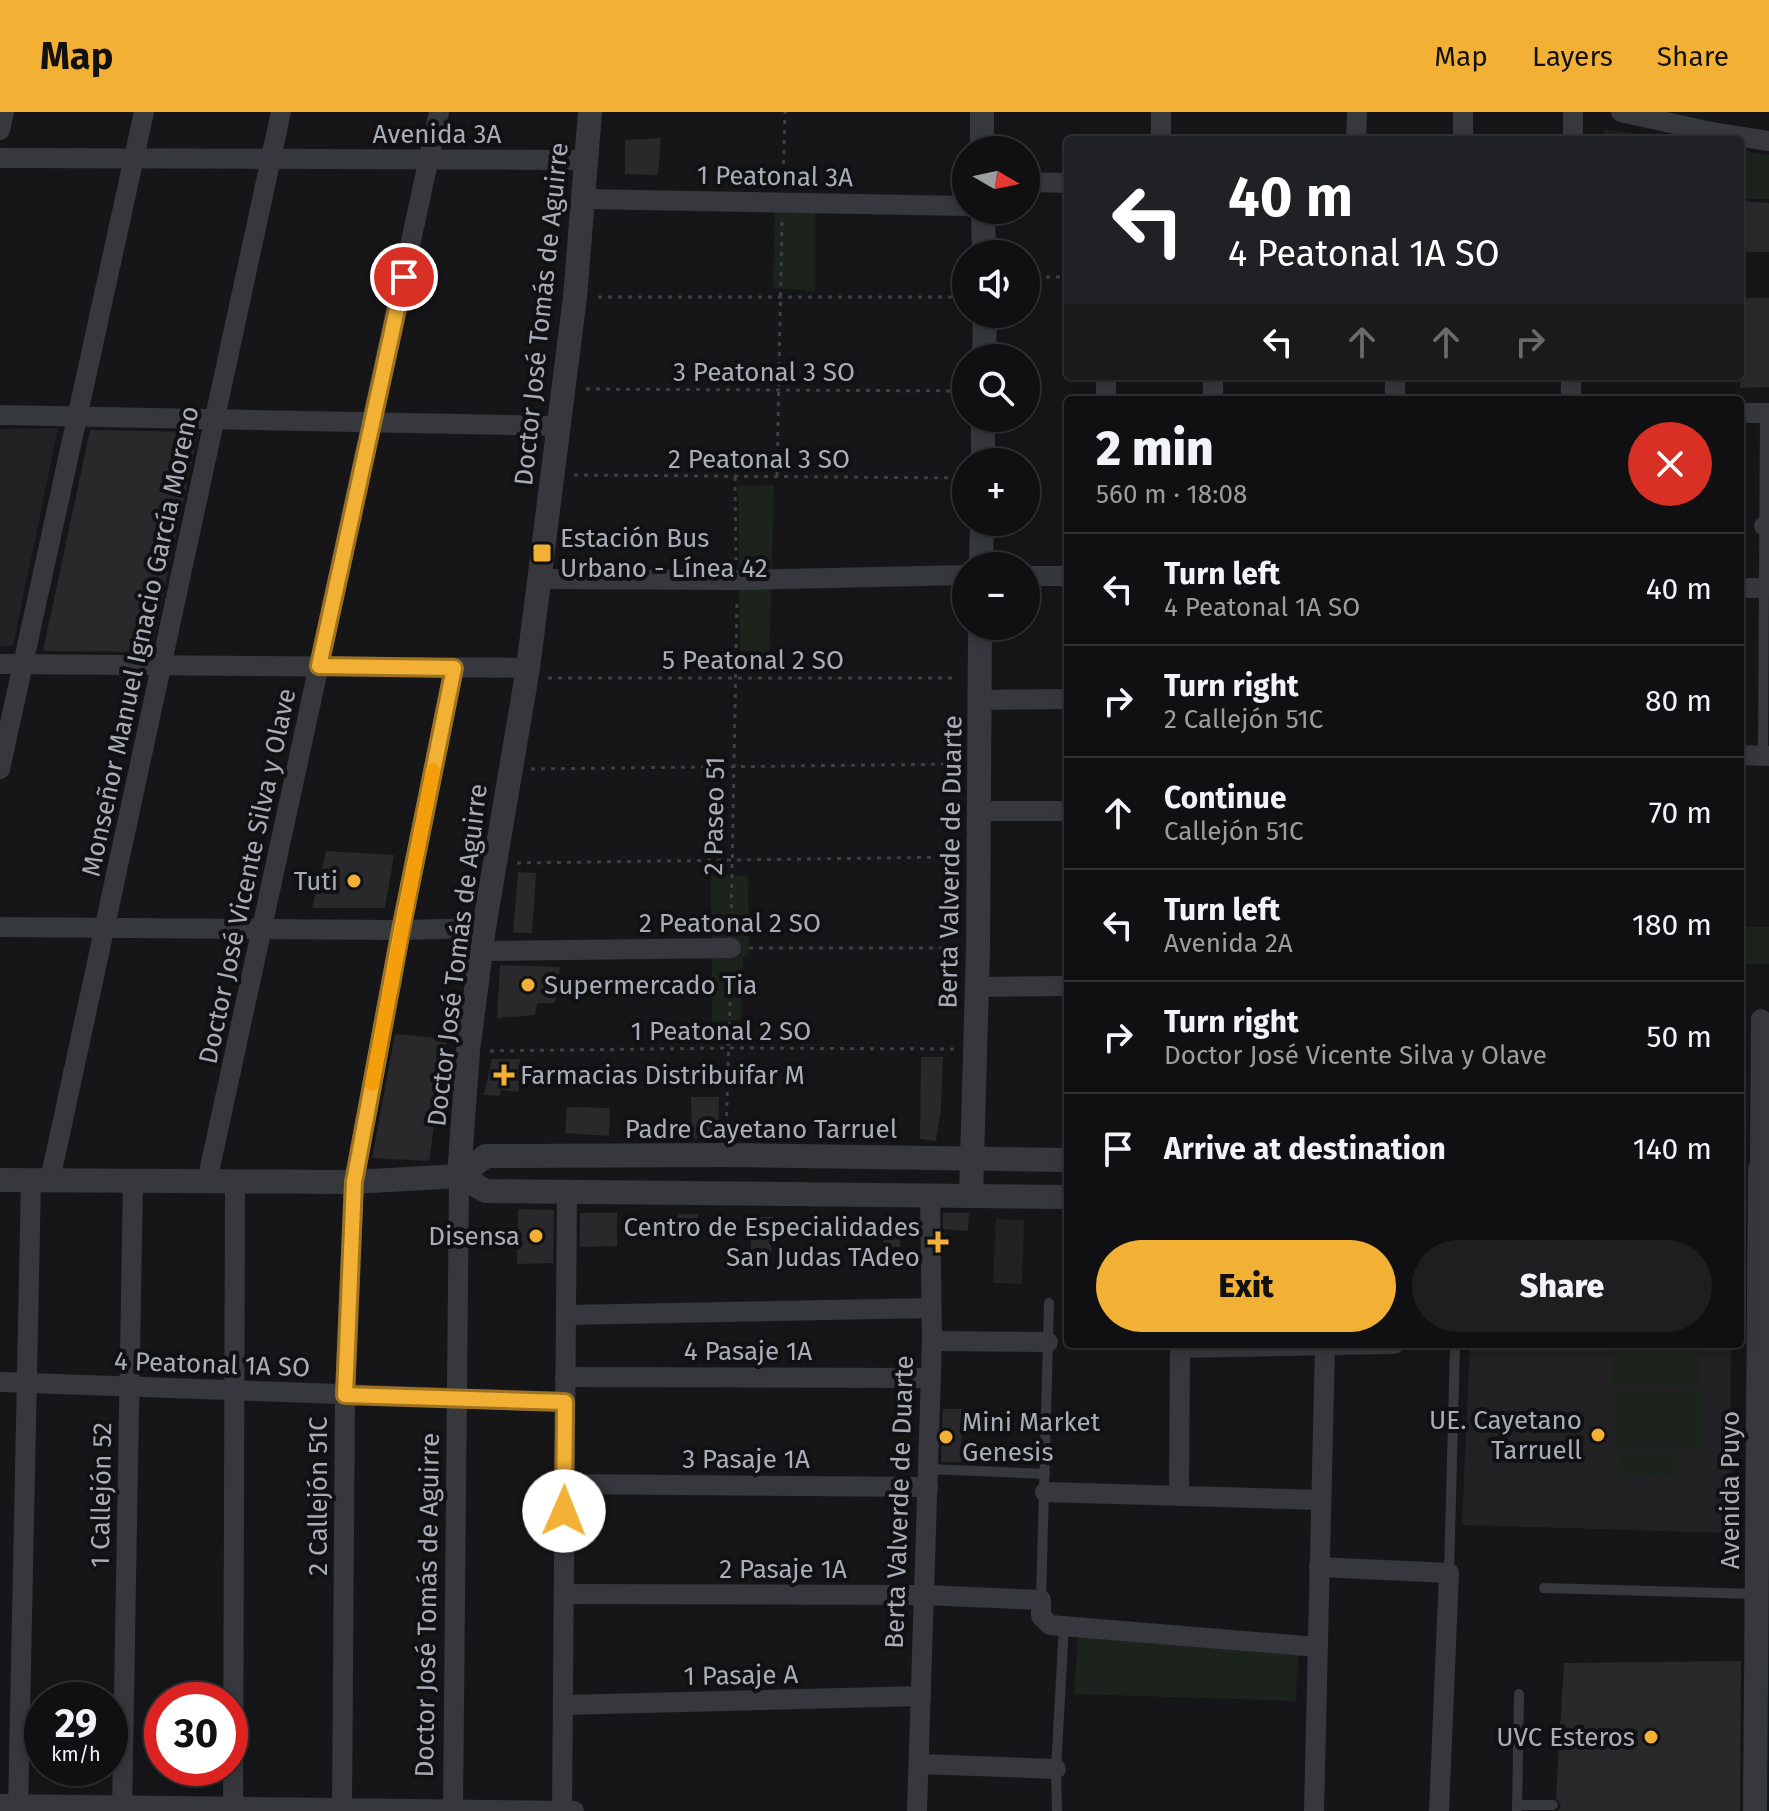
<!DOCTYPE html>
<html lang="en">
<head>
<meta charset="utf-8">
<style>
	:root { --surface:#101012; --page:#1e1e20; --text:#f1f3f6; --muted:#9c9d9f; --line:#303032; --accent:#f2b134 }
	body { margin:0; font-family:"Fira Sans",sans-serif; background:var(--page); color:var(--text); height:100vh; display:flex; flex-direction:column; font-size:30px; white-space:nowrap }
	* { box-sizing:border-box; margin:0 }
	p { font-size:26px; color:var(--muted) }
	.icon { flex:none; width:44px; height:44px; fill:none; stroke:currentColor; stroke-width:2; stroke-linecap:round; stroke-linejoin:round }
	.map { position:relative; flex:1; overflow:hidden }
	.drawer { position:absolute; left:1064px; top:284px; width:680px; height:952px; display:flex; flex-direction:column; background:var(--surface); border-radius:8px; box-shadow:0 4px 12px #0003,0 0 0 2px var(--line) }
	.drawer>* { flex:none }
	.banner { position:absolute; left:1064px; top:24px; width:680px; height:244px; border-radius:8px; box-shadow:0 4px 12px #0003,0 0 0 2px var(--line); background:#202124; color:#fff; overflow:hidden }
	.needle { width:52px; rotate:99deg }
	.tools { position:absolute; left:952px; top:24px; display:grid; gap:16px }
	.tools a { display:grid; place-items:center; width:88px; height:88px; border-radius:50%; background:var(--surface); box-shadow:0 4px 12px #0003,0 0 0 2px var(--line); font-size:40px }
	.speed { position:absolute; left:24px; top:1570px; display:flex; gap:16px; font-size:40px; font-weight:700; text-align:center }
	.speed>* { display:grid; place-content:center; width:104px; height:104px; border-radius:50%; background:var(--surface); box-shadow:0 4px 12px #0003,0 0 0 2px var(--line); line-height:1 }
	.speed small { font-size:20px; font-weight:400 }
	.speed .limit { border:12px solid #d22; background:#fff; color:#111 }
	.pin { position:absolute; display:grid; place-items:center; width:68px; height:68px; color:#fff; margin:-34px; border:4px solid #fff; border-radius:50%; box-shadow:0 2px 8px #0007 }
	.me { position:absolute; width:88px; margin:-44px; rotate:1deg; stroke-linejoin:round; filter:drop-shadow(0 0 6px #0008) }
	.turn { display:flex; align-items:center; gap:28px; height:168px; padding:0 32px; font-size:36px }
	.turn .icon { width:104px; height:104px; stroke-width:2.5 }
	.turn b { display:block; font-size:56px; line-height:68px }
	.lanes { display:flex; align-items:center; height:76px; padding:0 32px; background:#0003; justify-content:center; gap:40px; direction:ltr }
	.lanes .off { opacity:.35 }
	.round { display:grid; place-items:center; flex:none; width:84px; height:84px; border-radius:42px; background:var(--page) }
	.headline { display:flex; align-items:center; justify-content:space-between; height:136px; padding:0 32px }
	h1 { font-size:48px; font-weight:800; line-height:60px }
	.button { display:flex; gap:16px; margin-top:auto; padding:16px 32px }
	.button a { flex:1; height:92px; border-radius:48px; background:var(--accent); color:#111; font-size:32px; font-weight:800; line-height:92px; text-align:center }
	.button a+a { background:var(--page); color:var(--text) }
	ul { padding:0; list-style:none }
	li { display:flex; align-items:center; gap:24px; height:112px; padding:0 32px; border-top:2px solid var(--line) }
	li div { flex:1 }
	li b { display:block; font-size:30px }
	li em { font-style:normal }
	header { display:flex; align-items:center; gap:48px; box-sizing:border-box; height:112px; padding:0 40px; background:var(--accent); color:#111 }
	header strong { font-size:38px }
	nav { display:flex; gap:44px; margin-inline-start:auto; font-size:28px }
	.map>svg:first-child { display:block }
	.built { fill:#222225 }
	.green { fill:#1c231d }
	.building { fill:#29292c }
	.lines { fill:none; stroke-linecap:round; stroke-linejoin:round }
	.path { stroke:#3d3f44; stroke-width:3; stroke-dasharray:4 6; stroke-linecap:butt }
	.service { stroke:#37383d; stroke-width:10 }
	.minor { stroke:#37383d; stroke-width:20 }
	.tertiary { stroke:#37383d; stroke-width:24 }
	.route-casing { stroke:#9d7322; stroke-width:20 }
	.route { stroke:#f2b134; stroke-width:14 }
	.slow { stroke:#f59e0b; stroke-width:14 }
	.poi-dot { fill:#f2b134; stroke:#111113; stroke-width:3 }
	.labels { text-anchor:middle; stroke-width:8; stroke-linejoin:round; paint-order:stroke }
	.street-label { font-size:26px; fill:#a8adb8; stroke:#111113 }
	.poi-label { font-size:26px; fill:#a8adb8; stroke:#111113; text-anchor:end }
</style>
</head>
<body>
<header>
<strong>Map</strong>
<nav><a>Map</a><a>Layers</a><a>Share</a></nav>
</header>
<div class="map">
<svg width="1769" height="1699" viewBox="0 0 1769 1699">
	<rect width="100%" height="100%" fill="#161618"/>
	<g class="built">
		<path d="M 58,316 L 13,534 L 0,534 L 0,317 Z"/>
		<path d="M 996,1107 L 1024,1108 L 1022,1172 L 993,1171 Z"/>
		<path d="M 1470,1232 L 1731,1232 L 1730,1421 L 1462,1413 Z"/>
	</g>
	<g class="green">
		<path d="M 1604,17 L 1674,28 L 1605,28 Z"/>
		<path d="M 1740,38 L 1769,43 L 1769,87 L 1740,87 Z"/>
		<path d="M 775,94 L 815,95 L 815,179 L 773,176 Z"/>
		<path d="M 774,373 L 769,549 L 740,551 L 738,374 Z"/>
		<path d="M 711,762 L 748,764 L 749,843 L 743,845 L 741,908 L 712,910 Z"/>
		<rect x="1740" y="815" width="29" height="37"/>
		<path d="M 1611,1232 L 1700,1232 L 1700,1275 L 1611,1272 Z"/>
		<path d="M 1614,1279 L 1702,1280 L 1703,1338 L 1614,1337 Z"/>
		<path d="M 1679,1339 L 1678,1363 L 1618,1367 L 1619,1340 Z"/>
		<path d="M 1078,1525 L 1298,1543 L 1296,1589 L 1074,1582 Z"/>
	</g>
	<g class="building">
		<path d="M 661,26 L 658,63 L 625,62 L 625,28 Z"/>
		<path d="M 1740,89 L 1769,91 L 1769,140 L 1740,140 Z"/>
		<path d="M 1740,186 L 1769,186 L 1769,275 L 1740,276 Z"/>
		<path d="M 90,318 L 198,320 L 151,540 L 43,539 Z"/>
		<path d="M 326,739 L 394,743 L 385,796 L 312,796 Z"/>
		<path d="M 518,760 L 536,761 L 532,821 L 513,821 Z"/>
		<path d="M 500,853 L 560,855 L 555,891 L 537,891 L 535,903 L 497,906 Z"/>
		<path d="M 395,922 L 447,927 L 429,1049 L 372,1046 Z"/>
		<path d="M 921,945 L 943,945 L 941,996 L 936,1029 L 920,1027 Z"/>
		<path d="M 492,947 L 520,947 L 519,980 L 501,978 L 499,984 L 484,983 Z"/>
		<path d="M 691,985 L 719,985 L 718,1025 L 692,1026 Z"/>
		<path d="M 567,995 L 610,996 L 609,1024 L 565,1021 Z"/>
		<path d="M 827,1009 L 848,1009 L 848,1030 L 826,1029 Z"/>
		<path d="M 518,1097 L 554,1098 L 553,1151 L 517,1152 Z"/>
		<path d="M 580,1101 L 617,1101 L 617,1134 L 580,1135 Z"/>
		<path d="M 943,1101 L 969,1101 L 968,1119 L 943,1117 Z"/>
		<path d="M 678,1102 L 698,1102 L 697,1118 L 677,1117 Z"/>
		<path d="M 752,1105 L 773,1105 L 770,1157 L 750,1157 Z"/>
		<path d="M 884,1111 L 901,1111 L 900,1135 L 883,1135 Z"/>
		<path d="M 943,1297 L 962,1297 L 961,1350 L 941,1350 Z"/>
		<path d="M 1741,1549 L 1740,1699 L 1558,1699 L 1561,1694 L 1556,1686 L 1564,1551 Z"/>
	</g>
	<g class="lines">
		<g class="path">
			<path d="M 783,72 L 785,0"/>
			<path d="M 1026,165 L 1068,165"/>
			<path d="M 598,185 L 966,185"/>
			<path d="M 586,277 L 966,279"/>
			<path d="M 574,363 L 966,366"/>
			<path d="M 777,364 L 782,108"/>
			<path d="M 735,365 L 736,448"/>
			<path d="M 548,566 L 956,566"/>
			<path d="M 531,657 L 960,652"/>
			<path d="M 517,751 L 958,745"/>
			<path d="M 731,816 L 737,487"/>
			<path d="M 749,836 L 958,836"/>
			<path d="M 490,939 L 729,936 L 954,937"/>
			<path d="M 726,1024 L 731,855"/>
		</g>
		<g class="service">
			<path d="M 1763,643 L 1765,301"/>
			<path d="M 928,1357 L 1045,1362"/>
			<path d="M 1449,1461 L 1455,1234"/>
			<path d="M 1544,1476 L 1757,1482"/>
			<path d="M 1041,1488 L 1049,1191"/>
			<path d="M 1517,1693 L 1553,1693"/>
			<path d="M 1057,1699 L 1056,1657 L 1064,1514"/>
			<path d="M 1517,1699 L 1519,1582"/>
		</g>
		<g class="minor">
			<path d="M 1463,0 L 1463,28"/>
			<path d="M 1621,0 L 1711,20 L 1769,29"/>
			<path d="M 0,18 L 4,0"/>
			<path d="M 1161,28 L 1161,0"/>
			<path d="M 1356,28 L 1357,0"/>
			<path d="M 1573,28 L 1573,0"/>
			<path d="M 0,46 L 587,48"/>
			<path d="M 1026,70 L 1068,71"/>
			<path d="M 584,87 L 966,94"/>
			<path d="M 1106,288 L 1106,264"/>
			<path d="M 1213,288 L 1213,264"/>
			<path d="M 1395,288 L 1395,264"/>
			<path d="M 1571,288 L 1571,264"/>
			<path d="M 1740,301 L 1769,301"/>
			<path d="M 0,303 L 557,314"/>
			<path d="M 1764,414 L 1769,414"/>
			<path d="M 1026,464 L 1068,464"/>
			<path d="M 539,467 L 737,468 L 966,463"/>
			<path d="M 1740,476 L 1764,476"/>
			<path d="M 0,552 L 528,556"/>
			<path d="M 981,588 L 1068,587"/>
			<path d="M 1740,643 L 1769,644"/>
			<path d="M 0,657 L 144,0"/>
			<path d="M 977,699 L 1068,699"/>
			<path d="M 0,815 L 401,818 L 484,816"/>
			<path d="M 483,839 L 731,836"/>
			<path d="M 977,875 L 1068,874"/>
			<path d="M 1760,1057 L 1761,907"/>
			<path d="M 50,1068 C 130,713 201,355 281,0"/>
			<path d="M 207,1069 L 439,0"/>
			<path d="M 566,1203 L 931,1196"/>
			<path d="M 932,1229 L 1048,1230"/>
			<path d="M 1180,1236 L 1394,1232"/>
			<path d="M 565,1265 L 931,1266"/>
			<path d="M 0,1270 L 565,1290"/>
			<path d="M 565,1372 L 928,1375"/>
			<path d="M 1045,1380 L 1321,1388"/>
			<path d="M 1179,1384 L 1180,1232"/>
			<path d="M 1319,1455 L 1449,1461 L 1439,1699"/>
			<path d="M 564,1482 L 923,1483 L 1041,1488 L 1041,1504 L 1050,1513 L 1318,1535"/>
			<path d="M 563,1593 L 921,1584"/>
			<path d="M 919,1652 L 1056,1657"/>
			<path d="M 0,1692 L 574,1699"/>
			<path d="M 18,1699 L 31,1068"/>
			<path d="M 122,1699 L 133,1069"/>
			<path d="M 233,1699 L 235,1069"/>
			<path d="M 342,1699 L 345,1283 L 354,1070 L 401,818 L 454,556"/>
			<path d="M 453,1699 L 459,1064"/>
			<path d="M 562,1699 L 567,1078"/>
			<path d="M 917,1699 L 932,1229 L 930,1083"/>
			<path d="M 1314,1699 L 1325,1233"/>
		</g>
		<g class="tertiary">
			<path d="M 982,38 L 982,0"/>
			<path d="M 983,98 L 984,142"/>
			<path d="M 984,246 L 985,202"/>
			<path d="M 983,350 L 983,306"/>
			<path d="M 981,454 L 982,410"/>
			<path d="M 459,1064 L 468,939 L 484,816 L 528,556 L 575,185 L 590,0"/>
			<path d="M 459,1064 L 486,1044 L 726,1043 L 1068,1048"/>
			<path d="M 0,1068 L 354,1070 L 459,1064 L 486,1079 L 1068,1085"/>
			<path d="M 971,1084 L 978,836 L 980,514"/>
			<path d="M 1755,1699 L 1760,1057"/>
		</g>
	</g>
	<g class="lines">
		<defs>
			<path id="route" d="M 404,165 L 319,554 L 454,556 L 401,818 L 354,1070 L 345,1283 L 565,1290 L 564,1399"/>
		</defs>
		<use href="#route" class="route-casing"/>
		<use href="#route" class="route"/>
		<path class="slow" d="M 372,972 L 433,658"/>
	</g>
	<g class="poi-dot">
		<rect x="532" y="431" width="20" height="20" rx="4"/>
		<circle cx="354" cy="769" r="8"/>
		<circle cx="528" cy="873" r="8"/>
		<path d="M500 951h8v8h8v8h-8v8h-8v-8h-8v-8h8z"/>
		<circle cx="536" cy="1124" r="8"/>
		<path d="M934 1118h8v8h8v8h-8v8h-8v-8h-8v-8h8z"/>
		<circle cx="1598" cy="1323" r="8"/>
		<circle cx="946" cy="1325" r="8"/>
		<circle cx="1651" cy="1625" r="8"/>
	</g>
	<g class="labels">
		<g class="street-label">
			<text x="437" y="31">Avenida 3A</text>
			<text transform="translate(775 64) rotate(1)" y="9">1 Peatonal 3A</text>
			<text transform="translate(541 202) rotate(-84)" y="9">Doctor José Tomás de Aguirre</text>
			<text x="764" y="269">3 Peatonal 3 SO</text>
			<text x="759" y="356">2 Peatonal 3 SO</text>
			<text transform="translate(140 529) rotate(-78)" y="9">Monseñor Manuel Ignacio García Moreno</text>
			<text x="753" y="557">5 Peatonal 2 SO</text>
			<text transform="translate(714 704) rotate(-89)" y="9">2 Paseo 51</text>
			<text transform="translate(950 750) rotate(-89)" y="9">Berta Valverde de Duarte</text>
			<text transform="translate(247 764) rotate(-78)" y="9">Doctor José Vicente Silva y Olave</text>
			<text x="730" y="820">2 Peatonal 2 SO</text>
			<text transform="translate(457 843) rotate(-83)" y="9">Doctor José Tomás de Aguirre</text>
			<text x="721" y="928">1 Peatonal 2 SO</text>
			<text x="761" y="1026">Padre Cayetano Tarruel</text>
			<text x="748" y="1248">4 Pasaje 1A</text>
			<text transform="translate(212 1252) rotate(2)" y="9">4 Peatonal 1A SO</text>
			<text x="746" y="1356">3 Pasaje 1A</text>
			<text transform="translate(1730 1378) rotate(-90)" y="9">Avenida Puyo</text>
			<text transform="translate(101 1383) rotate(-89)" y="9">1 Callejón 52</text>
			<text transform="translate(318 1384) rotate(-90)" y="9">2 Callejón 51C</text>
			<text transform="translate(899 1390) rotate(-88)" y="9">Berta Valverde de Duarte</text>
			<text x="783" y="1466">2 Pasaje 1A</text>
			<text transform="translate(427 1493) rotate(-89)" y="9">Doctor José Tomás de Aguirre</text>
			<text transform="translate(741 1563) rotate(-1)" y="9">1 Pasaje A</text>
		</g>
		<g class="poi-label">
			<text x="560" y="435" text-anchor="start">Estación Bus<tspan x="560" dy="30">Urbano - Línea 42</tspan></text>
			<text x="338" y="778">Tuti</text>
			<text x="544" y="882" text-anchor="start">Supermercado Tia</text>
			<text x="520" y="972" text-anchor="start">Farmacias Distribuifar M</text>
			<text x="920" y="1124">Centro de Especialidades<tspan x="920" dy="30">San Judas TAdeo</tspan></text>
			<text x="520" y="1133">Disensa</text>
			<text x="1582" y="1317">UE. Cayetano<tspan x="1582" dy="30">Tarruell</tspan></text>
			<text x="962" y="1319" text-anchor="start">Mini Market<tspan x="962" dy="30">Genesis</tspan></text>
			<text x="1635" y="1634">UVC Esteros</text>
		</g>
	</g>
</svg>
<div class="tools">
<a><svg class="needle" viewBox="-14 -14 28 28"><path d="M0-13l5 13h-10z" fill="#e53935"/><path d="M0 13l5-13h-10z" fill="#9c9d9f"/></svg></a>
<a><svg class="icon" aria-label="sound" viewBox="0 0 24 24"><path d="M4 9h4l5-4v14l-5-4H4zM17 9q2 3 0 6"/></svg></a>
<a><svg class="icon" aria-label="search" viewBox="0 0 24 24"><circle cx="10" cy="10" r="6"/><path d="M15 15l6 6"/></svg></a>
<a>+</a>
<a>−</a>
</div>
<div class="speed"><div>29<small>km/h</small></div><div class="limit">30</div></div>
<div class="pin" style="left:404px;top:165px;background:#d93025"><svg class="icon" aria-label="arrive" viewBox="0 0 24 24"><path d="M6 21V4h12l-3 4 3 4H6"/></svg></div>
<svg class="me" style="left:564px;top:1399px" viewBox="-20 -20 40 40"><circle r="19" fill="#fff"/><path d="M0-13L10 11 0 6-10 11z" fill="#f2b134"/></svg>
<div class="banner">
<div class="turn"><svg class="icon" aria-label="left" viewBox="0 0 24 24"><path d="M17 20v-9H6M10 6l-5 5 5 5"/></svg><div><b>40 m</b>4 Peatonal 1A SO</div></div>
<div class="lanes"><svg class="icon" aria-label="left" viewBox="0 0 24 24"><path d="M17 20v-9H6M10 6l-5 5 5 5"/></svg><svg class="icon off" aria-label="ahead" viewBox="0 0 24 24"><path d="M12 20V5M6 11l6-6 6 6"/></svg><svg class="icon off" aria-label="ahead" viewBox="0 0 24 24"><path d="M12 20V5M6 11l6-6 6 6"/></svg><svg class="icon off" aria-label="right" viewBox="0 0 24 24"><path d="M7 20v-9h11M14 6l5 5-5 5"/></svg></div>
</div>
<section class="drawer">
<div class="headline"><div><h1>2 min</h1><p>560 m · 18:08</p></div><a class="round" style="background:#d93025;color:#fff"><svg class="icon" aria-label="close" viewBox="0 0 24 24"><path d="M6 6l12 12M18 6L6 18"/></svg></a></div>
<ul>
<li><svg class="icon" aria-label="left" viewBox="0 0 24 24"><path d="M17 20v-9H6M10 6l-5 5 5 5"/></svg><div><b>Turn left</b><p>4 Peatonal 1A SO</p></div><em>40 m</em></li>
<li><svg class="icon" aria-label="right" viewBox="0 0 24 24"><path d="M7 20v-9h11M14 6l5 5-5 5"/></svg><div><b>Turn right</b><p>2 Callejón 51C</p></div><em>80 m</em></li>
<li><svg class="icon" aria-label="ahead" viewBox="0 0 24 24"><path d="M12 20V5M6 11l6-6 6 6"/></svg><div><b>Continue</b><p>Callejón 51C</p></div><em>70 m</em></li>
<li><svg class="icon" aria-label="left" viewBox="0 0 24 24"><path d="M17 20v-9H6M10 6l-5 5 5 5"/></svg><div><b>Turn left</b><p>Avenida 2A</p></div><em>180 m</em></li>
<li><svg class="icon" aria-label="right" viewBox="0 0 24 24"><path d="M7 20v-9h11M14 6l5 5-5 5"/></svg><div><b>Turn right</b><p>Doctor José Vicente Silva y Olave</p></div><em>50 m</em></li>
<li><svg class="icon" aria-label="arrive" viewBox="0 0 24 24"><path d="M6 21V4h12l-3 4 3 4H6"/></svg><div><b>Arrive at destination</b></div><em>140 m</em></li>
</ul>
<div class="button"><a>Exit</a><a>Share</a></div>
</section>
</div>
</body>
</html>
